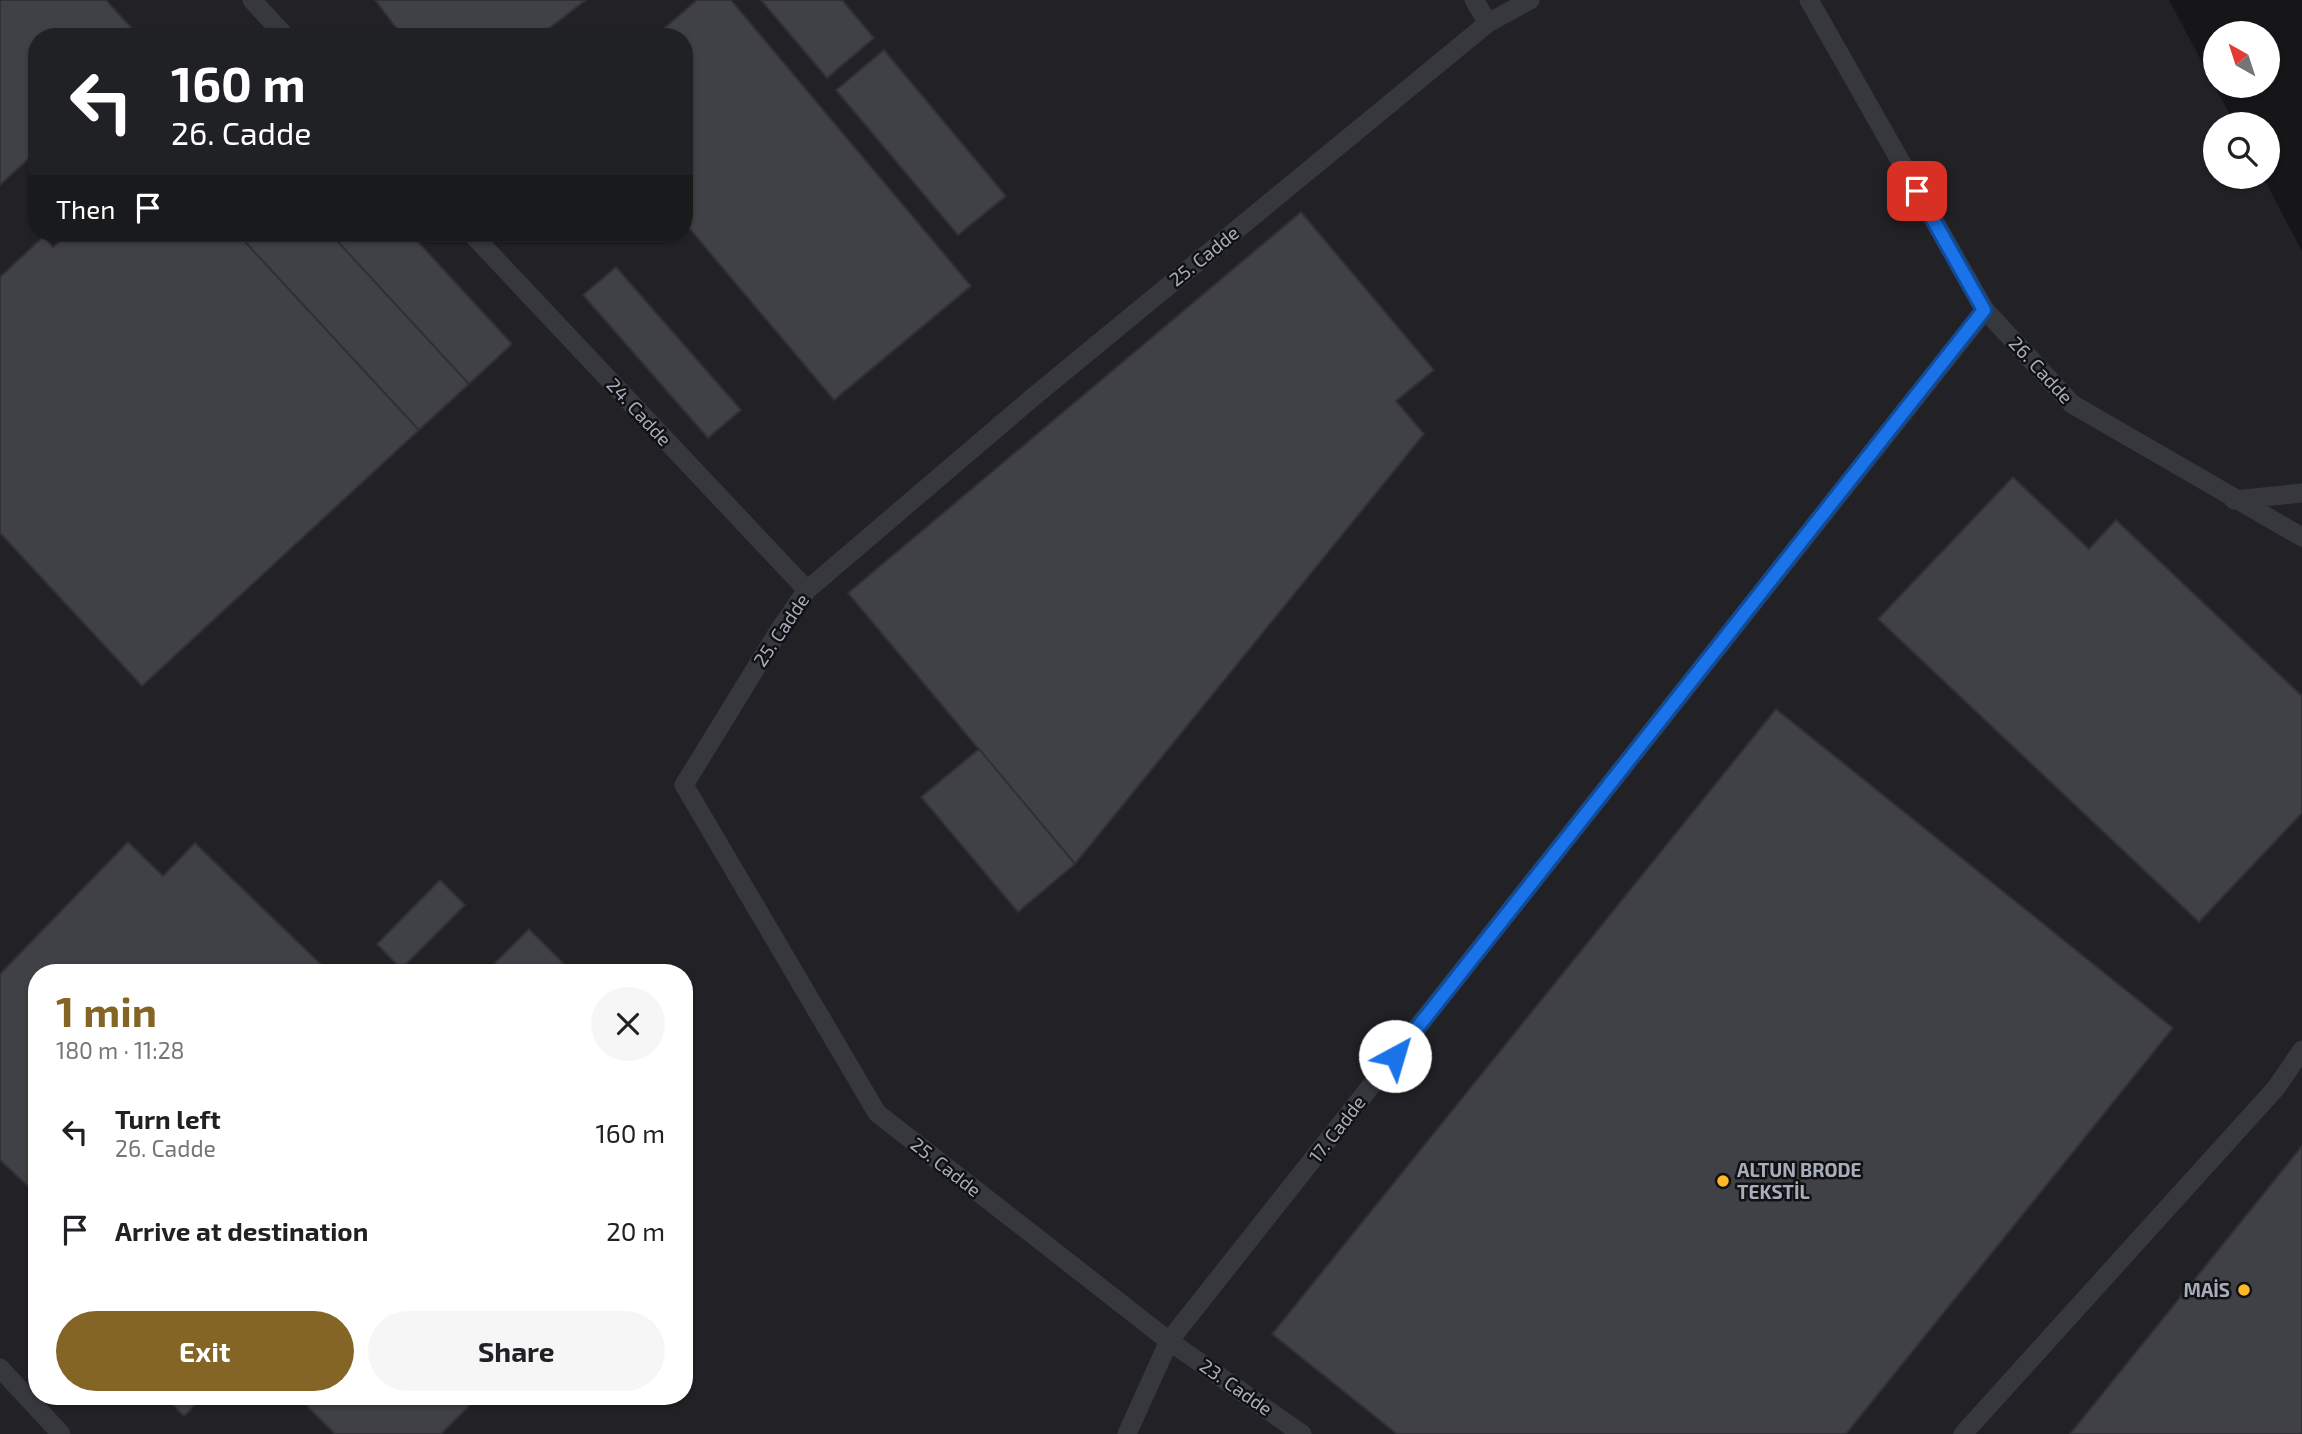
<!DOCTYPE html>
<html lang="en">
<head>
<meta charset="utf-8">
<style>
	:root { --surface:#fff; --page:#f6f6f6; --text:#202124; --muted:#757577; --accent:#846526 }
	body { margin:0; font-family:"Exo 2",sans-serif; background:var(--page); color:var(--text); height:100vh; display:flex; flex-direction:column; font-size:26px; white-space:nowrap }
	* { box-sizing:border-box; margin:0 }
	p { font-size:23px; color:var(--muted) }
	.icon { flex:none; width:38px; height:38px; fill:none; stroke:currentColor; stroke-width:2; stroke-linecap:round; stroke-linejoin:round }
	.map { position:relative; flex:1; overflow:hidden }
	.side { position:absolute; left:28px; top:964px; width:665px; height:441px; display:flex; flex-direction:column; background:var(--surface); border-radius:28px; box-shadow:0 2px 5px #0004 }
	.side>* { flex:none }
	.guide { position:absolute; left:28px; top:28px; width:665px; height:214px; border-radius:28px; box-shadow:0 2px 5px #0004; background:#202124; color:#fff; overflow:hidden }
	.needle { width:46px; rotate:321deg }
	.tools { position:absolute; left:2203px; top:21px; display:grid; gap:14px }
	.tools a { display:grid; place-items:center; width:77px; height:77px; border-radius:50%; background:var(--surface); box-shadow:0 2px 5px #0004; font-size:35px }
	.pin { position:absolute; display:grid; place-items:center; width:60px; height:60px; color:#fff; margin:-30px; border-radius:14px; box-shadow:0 4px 10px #0006 }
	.me { position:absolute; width:77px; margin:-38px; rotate:39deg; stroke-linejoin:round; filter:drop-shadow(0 0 5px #0008) }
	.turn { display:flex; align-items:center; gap:24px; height:147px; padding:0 28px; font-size:32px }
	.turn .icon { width:91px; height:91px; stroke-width:2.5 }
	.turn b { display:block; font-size:49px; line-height:60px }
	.then { display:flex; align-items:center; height:66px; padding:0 28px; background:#0003; gap:14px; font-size:26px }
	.round { display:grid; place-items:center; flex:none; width:74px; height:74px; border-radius:37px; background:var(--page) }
	.head { display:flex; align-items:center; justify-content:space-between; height:119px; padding:0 28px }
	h1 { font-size:42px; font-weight:700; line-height:52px; color:var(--accent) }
	.button { display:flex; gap:14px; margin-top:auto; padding:14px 28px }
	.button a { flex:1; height:80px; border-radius:42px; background:var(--accent); color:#fff; font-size:28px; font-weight:700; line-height:80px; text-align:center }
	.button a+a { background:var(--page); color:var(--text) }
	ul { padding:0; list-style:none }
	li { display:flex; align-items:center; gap:21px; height:98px; padding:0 28px }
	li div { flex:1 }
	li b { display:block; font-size:26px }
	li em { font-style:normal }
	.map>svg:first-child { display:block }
	.built { fill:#222226; fill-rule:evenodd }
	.building { fill:#404146; stroke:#303035; stroke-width:2 }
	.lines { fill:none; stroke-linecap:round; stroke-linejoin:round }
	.lane { stroke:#37383e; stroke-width:19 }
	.route-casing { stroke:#114b97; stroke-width:18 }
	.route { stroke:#1a73e8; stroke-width:12 }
	.poi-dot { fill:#ffb828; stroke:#111114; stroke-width:2.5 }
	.labels { text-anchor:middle; stroke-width:5; stroke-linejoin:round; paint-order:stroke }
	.street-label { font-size:19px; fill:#a7adba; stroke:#111114 }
	.poi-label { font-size:19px; font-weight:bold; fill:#a7adba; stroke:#111114; text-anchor:start }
</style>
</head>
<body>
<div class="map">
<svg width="2302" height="1434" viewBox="0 0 2302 1434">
	<rect width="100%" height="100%" fill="#161619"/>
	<path class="built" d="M 0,0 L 2169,0 L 2235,124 L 2216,124 L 2216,177 L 2263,177 L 2302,251 L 2302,1434 L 0,1434 ZM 37,37 L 684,37 L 684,233 L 37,233 ZM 37,973 L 684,973 L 684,1396 L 37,1396 Z"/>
	<g class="building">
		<path d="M 0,0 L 106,0 L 140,37 L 37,37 L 37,151 L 0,185 Z"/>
		<path d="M 375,0 L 586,0 L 538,37 L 403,37 Z"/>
		<path d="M 697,0 L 731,0 L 971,286 L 834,400 L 684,222 L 684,37 L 654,37 Z"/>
		<path d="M 761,0 L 842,0 L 874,38 L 827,78 Z"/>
		<path d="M 884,50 L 1006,196 L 958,235 L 836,90 Z"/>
		<path d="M 1301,212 L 1434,370 L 1396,401 L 1424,434 L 1075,864 L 848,593 Z"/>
		<path d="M 69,233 L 237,233 L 419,430 L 142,686 L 0,533 L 0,277 L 44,236 L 53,247 Z"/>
		<path d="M 237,233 L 330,233 L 469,384 L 419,430 Z"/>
		<path d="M 330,233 L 410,233 L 512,344 L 469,384 Z"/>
		<path d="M 616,267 L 741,410 L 708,438 L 583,295 Z"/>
		<path d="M 2013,477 L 2089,549 L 2116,520 L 2302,696 L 2302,813 L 2199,922 L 1878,619 Z"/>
		<path d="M 1776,709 L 2173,1028 L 1846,1434 L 1397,1434 L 1272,1334 Z"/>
		<path d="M 979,749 L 1075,864 L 1018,912 L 921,797 Z"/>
		<path d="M 128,842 L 163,876 L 195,843 L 330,973 L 37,973 L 37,1195 L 0,1160 L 0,974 Z"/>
		<path d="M 440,880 L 465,905 L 401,969 L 377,944 Z"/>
		<path d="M 529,929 L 573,973 L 485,973 Z"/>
		<path d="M 2302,1146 L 2302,1434 L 2070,1434 Z"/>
		<path d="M 164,1396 L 204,1396 L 184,1416 Z"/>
		<path d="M 297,1396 L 479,1396 L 441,1434 L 335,1434 Z"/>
	</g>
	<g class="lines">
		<g class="lane">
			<path d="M 252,0 L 286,37"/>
			<path d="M 1474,0 L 1488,23"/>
			<path d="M 1809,0 L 1985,310 L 2072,404 L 2302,537"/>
			<path d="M 471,233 L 807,590"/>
			<path d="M 2234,500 L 2302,493"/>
			<path d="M 0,1368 L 61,1434"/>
			<path d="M 1127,1434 L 1169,1341 L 1985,310"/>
			<path d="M 1302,1434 L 1169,1341 L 877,1113 L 684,785 L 778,632 L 807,590 L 1032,398 L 1488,23 L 1530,0"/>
			<path d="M 1963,1434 L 2276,1088 L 2302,1050"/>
		</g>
	</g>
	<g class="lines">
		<defs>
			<path id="route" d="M 1395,1056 L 1984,310 L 1917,191"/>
		</defs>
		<use href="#route" class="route-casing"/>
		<use href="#route" class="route"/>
	</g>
	<g class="poi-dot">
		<circle cx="1723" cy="1181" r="7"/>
		<circle cx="2244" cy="1290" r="7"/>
	</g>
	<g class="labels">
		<g class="street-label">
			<text transform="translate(1204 256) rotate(-39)" y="7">25. Cadde</text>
			<text transform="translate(2041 370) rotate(47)" y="7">26. Cadde</text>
			<text transform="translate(639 412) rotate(47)" y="7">24. Cadde</text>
			<text transform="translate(781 630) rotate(-56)" y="7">25. Cadde</text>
			<text transform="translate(1337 1129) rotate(-52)" y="7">17. Cadde</text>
			<text transform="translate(946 1167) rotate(38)" y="7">25. Cadde</text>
			<text transform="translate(1236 1387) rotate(35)" y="7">23. Cadde</text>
		</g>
		<g class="poi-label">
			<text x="1737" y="1177">ALTUN BRODE<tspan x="1737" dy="22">TEKSTİL</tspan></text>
			<text x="2230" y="1297" text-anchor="end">MAİS</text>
		</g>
	</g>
</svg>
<div class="tools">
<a><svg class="needle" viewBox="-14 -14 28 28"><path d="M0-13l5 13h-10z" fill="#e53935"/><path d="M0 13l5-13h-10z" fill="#757577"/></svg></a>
<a><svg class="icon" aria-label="search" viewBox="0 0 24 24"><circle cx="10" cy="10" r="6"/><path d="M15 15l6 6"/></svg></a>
</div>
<div class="pin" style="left:1917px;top:191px;background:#d93025"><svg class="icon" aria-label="arrive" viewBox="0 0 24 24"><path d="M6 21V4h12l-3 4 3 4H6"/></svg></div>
<svg class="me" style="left:1395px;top:1056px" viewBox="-20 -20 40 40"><circle r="19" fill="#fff"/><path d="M0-13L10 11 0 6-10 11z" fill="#1a73e8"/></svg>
<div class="guide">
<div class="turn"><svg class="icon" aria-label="left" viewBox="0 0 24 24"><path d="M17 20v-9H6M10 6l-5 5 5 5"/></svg><div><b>160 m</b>26. Cadde</div></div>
<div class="then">Then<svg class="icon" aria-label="arrive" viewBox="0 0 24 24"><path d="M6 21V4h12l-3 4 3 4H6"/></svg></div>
</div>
<section class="side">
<div class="head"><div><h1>1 min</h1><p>180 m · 11:28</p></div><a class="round"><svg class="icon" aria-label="close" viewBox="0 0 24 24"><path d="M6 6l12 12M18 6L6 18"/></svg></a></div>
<ul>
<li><svg class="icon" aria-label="left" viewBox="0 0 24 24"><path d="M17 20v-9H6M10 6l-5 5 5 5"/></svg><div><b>Turn left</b><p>26. Cadde</p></div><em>160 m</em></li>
<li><svg class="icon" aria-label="arrive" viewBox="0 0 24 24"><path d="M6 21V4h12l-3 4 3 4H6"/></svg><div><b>Arrive at destination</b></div><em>20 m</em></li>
</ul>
<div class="button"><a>Exit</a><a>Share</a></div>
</section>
</div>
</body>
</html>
